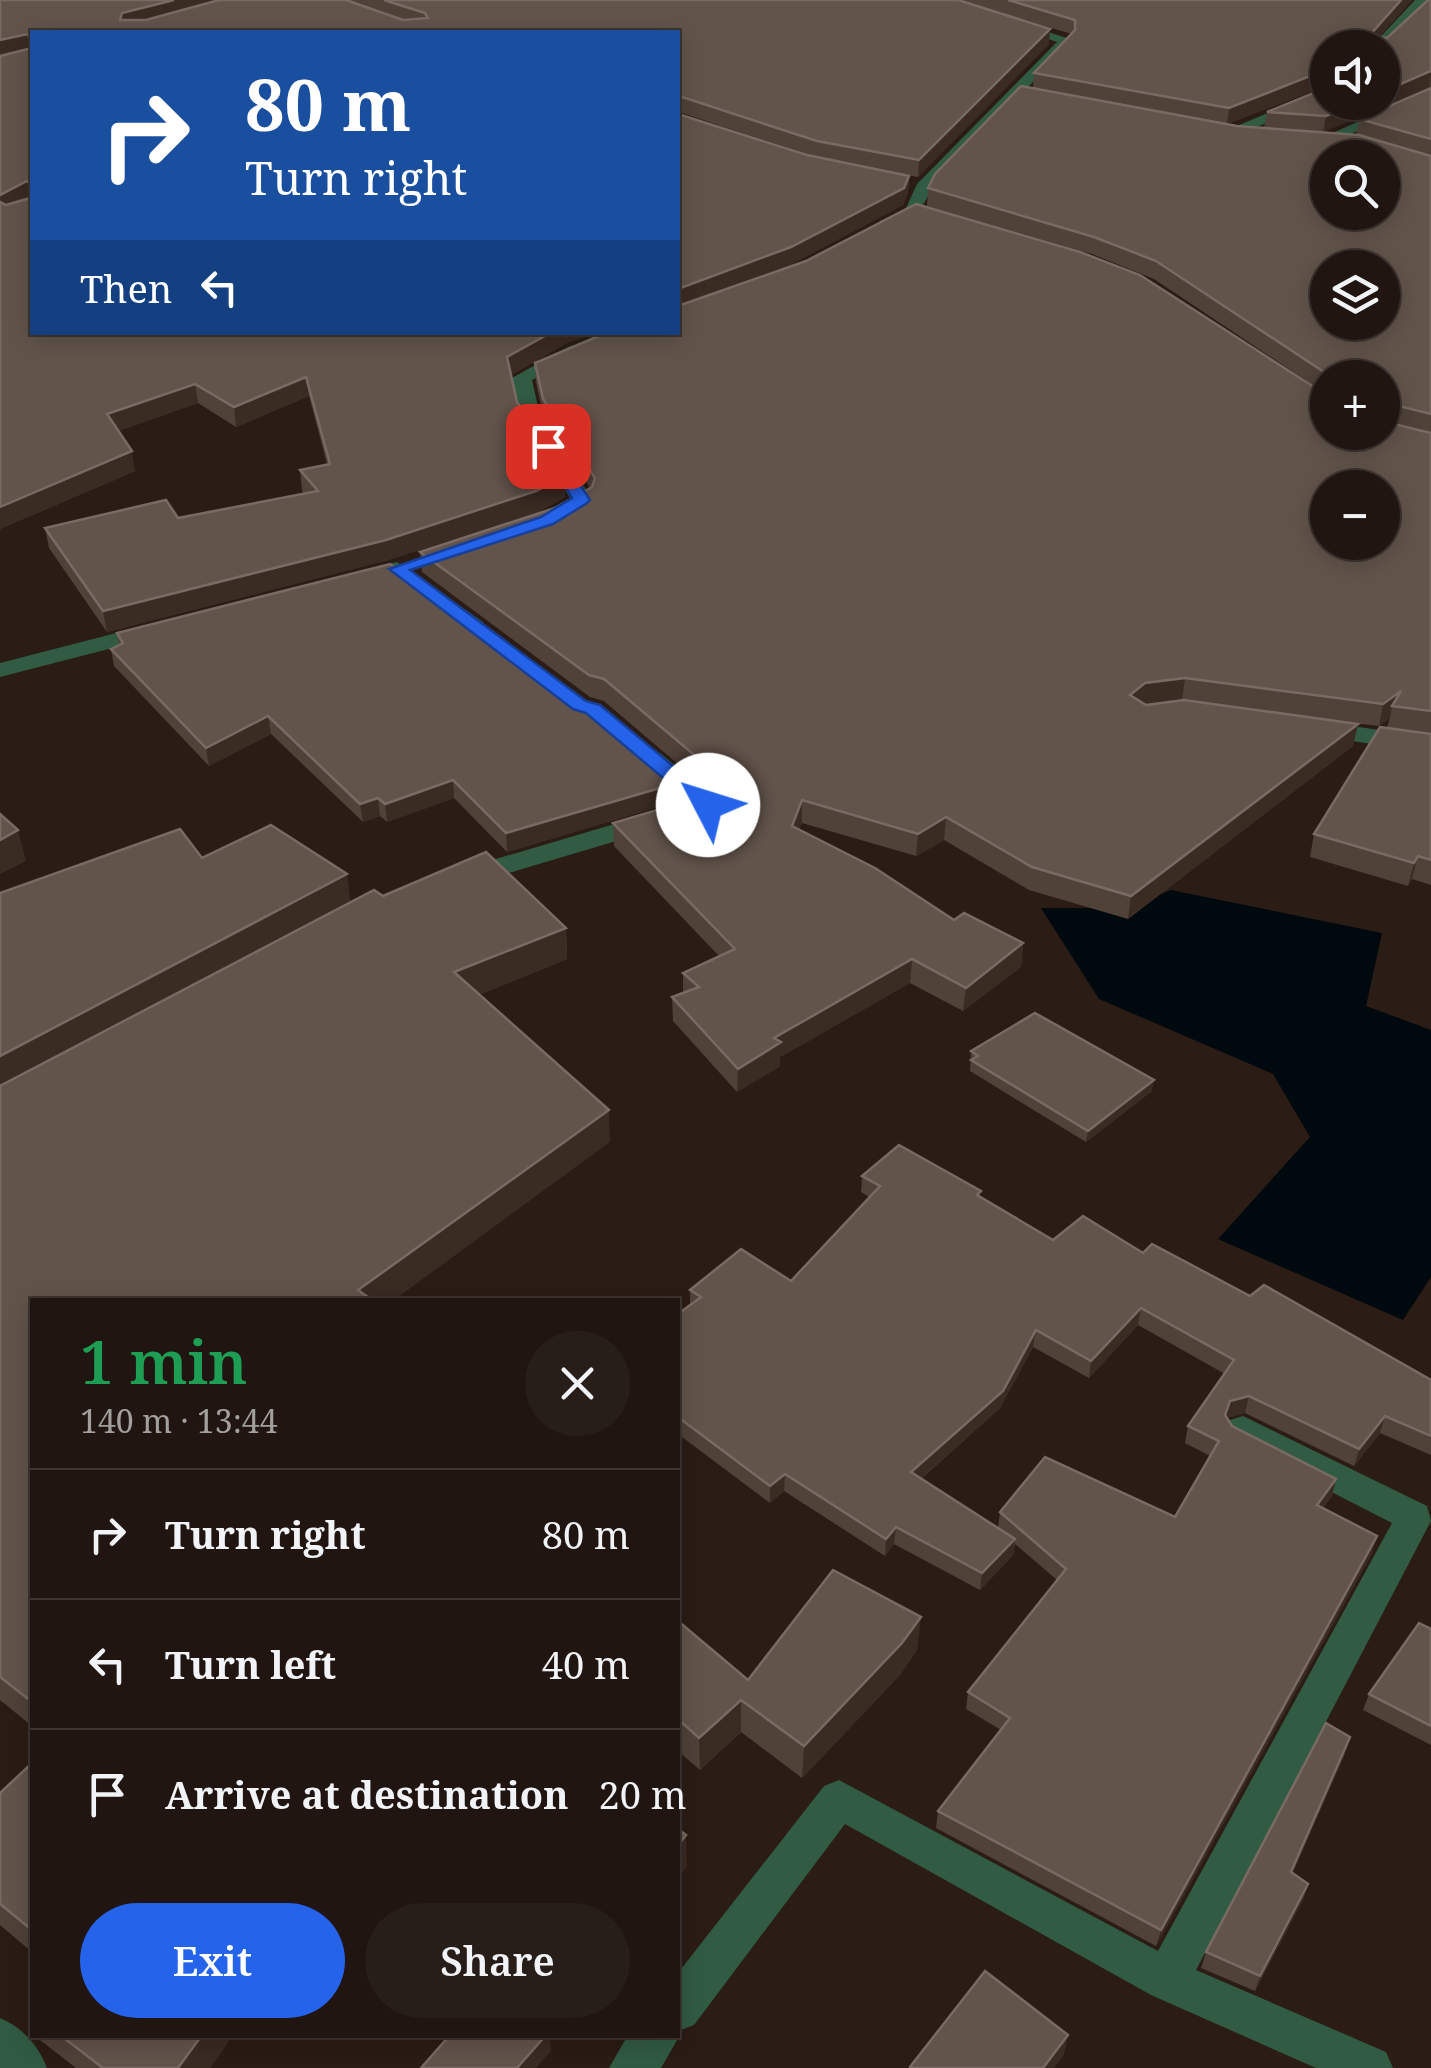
<!DOCTYPE html>
<html lang="en">
<head>
<meta charset="utf-8">
<style>
	:root { --surface:#201510; --page:#281e19; --text:#f1f3f6; --muted:#a29f9f; --line:#3d3430; --accent:#2563eb }
	body { margin:0; font-family:"Noto Serif",serif; background:var(--page); color:var(--text); height:100vh; display:flex; flex-direction:column; font-size:38px; white-space:nowrap }
	* { box-sizing:border-box; margin:0 }
	p { font-size:32px; color:var(--muted) }
	.icon { flex:none; width:55px; height:55px; fill:none; stroke:currentColor; stroke-width:2; stroke-linecap:round; stroke-linejoin:round }
	.map { position:relative; flex:1; overflow:hidden }
	.details { position:absolute; left:30px; top:1298px; width:650px; height:740px; display:flex; flex-direction:column; background:var(--surface); border-radius:0px; box-shadow:0 5px 25px #0003,0 0 0 2px var(--line) }
	.details>* { flex:none }
	.guide { position:absolute; left:30px; top:30px; width:650px; height:305px; border-radius:0px; box-shadow:0 5px 25px #0003,0 0 0 2px var(--line); background:#1a4fa0; color:#fff; overflow:hidden }
	.tools { position:absolute; left:1310px; top:30px; display:grid; gap:20px }
	.tools a { display:grid; place-items:center; width:90px; height:90px; border-radius:50%; background:var(--surface); box-shadow:0 5px 25px #0003,0 0 0 2px var(--line); font-size:50px }
	.pin { position:absolute; display:grid; place-items:center; width:85px; height:85px; color:#fff; margin:-42px; border-radius:20px; box-shadow:0 5px 15px #0006 }
	.me { position:absolute; width:110px; margin:-55px; rotate:310deg; stroke-linejoin:round; filter:drop-shadow(0 0 8px #0008) }
	.turn { display:flex; align-items:center; gap:35px; height:210px; padding:0 50px; font-size:45px }
	.turn .icon { width:130px; height:130px; stroke-width:2.5 }
	.turn b { display:block; font-size:70px; line-height:85px }
	.then { display:flex; align-items:center; height:95px; padding:0 50px; background:#0003; gap:20px; font-size:38px }
	.round { display:grid; place-items:center; flex:none; width:105px; height:105px; border-radius:52px; background:var(--page) }
	.headline { display:flex; align-items:center; justify-content:space-between; height:170px; padding:0 50px }
	h1 { font-size:60px; font-weight:600; line-height:75px; color:#1e9e55 }
	.action { display:flex; gap:20px; margin-top:auto; padding:20px 50px }
	.action a { flex:1; height:115px; border-radius:60px; background:var(--accent); color:#fff; font-size:40px; font-weight:600; line-height:115px; text-align:center }
	.action a+a { background:var(--page); color:var(--text) }
	ul { padding:0; list-style:none }
	li { display:flex; align-items:center; gap:30px; height:130px; padding:0 50px; border-top:2px solid var(--line) }
	li div { flex:1 }
	li b { display:block; font-size:38px }
	li em { font-style:normal }
	.map>svg:first-child { display:block }
	.water { fill:#00090e }
	.lines { fill:none; stroke-linecap:round; stroke-linejoin:round }
	.minor { fill:#315b43; fill-rule:evenodd }
	.wall { fill:#504239; fill-rule:evenodd }
	.shaded-wall { fill:#3a2b23 }
	.building { fill:#62544b; stroke:#796b63; stroke-width:2.5; fill-rule:evenodd }
	.route { fill:#2563eb; stroke:#184099; stroke-width:2.5 }
</style>
</head>
<body>
<div class="map">
<svg width="1431" height="2068" viewBox="0 0 1431 2068">
	<rect width="100%" height="100%" fill="#2b1c15"/>
	<path class="water" d="M 1171,890 L 1382,933 L 1366,1006 L 1431,1030 L 1431,1277 L 1403,1320 L 1218,1239 L 1310,1137 L 1273,1074 L 1099,999 L 1041,908 L 1127,908 Z"/>
	<g class="lines">
		<g class="minor">
			<path d="M 1415,0 L 1429,0 L 1423,12 L 1382,51 L 1370,48 Z"/>
			<path d="M 1007,19 L 1073,40 L 931,189 C 922,211 907,231 880,229 L 880,221 L 906,208 L 917,184 L 1057,42 L 1007,25 Z"/>
			<path d="M 1328,88 L 1328,98 L 1234,136 L 1220,133 Z"/>
			<path d="M 1431,90 L 1431,99 L 1337,140 L 1323,137 Z"/>
			<path d="M 615,332 L 645,332 L 582,355 L 532,380 L 541,420 L 593,500 L 563,521 L 547,521 L 547,511 L 570,498 L 521,420 L 512,378 L 568,347 Z"/>
			<path d="M 397,562 L 483,622 L 483,632 L 467,632 L 389,574 L 389,564 Z"/>
			<path d="M 155,623 L 167,630 L 163,635 L 0,677 L 0,663 Z"/>
			<path d="M 1315,721 L 1431,737 L 1431,753 L 1306,734 L 1302,729 L 1306,724 Z"/>
			<path d="M 651,750 L 660,753 L 717,799 L 721,805 L 717,811 L 472,884 L 452,884 L 448,878 L 452,872 L 689,802 L 642,763 L 638,758 Z"/>
			<path d="M 1243,1416 L 1427,1506 L 1431,1521 L 1196,1970 L 1386,2052 L 1393,2068 L 1316,2068 L 1151,1995 L 845,1824 L 694,2025 L 678,2031 L 680,2035 L 661,2068 L 609,2068 L 628,2035 L 678,2035 L 678,1973 L 824,1786 L 839,1780 L 1158,1951 L 1392,1523 L 1230,1440 L 1225,1430 L 1230,1420 Z"/>
			<path d="M 0,2018 C 23,2028 38,2045 47,2068 L 0,2068 Z"/>
		</g>
	</g>
	<g class="wall">
		<path d="M 0,0 L 1412,0 L 1379,37 L 1387,38 L 1431,0 L 1431,88 L 1430,87 L 1323,132 L 1356,135 L 1359,119 L 1431,88 L 1431,885 L 1412,879 L 1408,886 L 1310,857 L 1314,834 L 1387,727 L 1390,718 L 1379,726 L 1322,719 L 1358,724 L 1353,746 L 1128,919 L 1029,890 L 944,840 L 916,856 L 802,823 L 799,829 L 954,920 L 1023,943 L 1021,967 L 963,1011 L 910,983 L 780,1057 L 780,1066 L 737,1092 L 673,1021 L 672,997 L 683,993 L 683,973 L 719,956 L 614,846 L 613,823 L 713,794 L 604,701 L 590,697 L 422,572 L 420,552 L 555,508 L 590,488 L 544,419 L 536,382 L 535,363 L 678,332 L 678,32 L 567,343 L 511,375 L 517,402 L 564,476 L 565,497 L 538,512 L 388,560 L 107,632 L 49,548 L 45,528 L 178,518 L 305,494 L 302,491 L 300,470 L 327,464 L 309,396 L 236,427 L 198,403 L 118,431 L 135,471 L 0,529 ZM 976,6 L 1072,34 L 1034,73 L 1033,88 L 928,188 L 927,206 L 1092,254 L 1154,279 L 1328,395 L 1328,378 L 1382,378 L 1328,432 L 719,291 L 790,265 L 903,205 L 908,193 L 909,176 L 859,166 L 918,177 L 1049,44 ZM 1328,48 L 1382,102 L 1267,112 L 1264,128 L 1227,124 L 1328,85 ZM 679,112 L 813,156 L 678,114 Z"/>
		<path d="M 117,633 L 681,782 L 681,800 L 507,852 L 454,798 L 387,822 L 380,816 L 363,822 L 271,734 L 209,766 L 114,666 L 111,649 L 119,645 Z"/>
		<path d="M 202,858 L 351,902 L 383,896 L 566,928 L 567,959 L 479,995 L 610,1142 L 32,1300 L 32,1726 L 0,1700 L 0,893 Z"/>
		<path d="M 971,1051 L 1152,1091 L 1086,1142 L 970,1071 Z"/>
		<path d="M 862,1176 L 980,1197 L 1053,1240 L 1143,1253 L 1250,1296 L 1431,1380 L 1431,1455 L 1380,1433 L 1354,1466 L 1245,1413 L 1227,1418 L 1232,1426 L 1336,1479 L 1332,1496 L 1323,1508 L 1372,1553 L 1156,1946 L 936,1828 L 938,1811 L 1001,1730 L 966,1709 L 968,1692 L 1057,1580 L 1015,1544 L 1013,1555 L 980,1590 L 894,1544 L 885,1556 L 784,1491 L 770,1503 L 678,1434 L 678,1314 L 690,1305 L 690,1290 L 791,1281 L 869,1197 L 861,1192 ZM 1138,1325 L 1225,1374 L 1188,1426 L 1185,1443 L 1210,1456 L 1175,1517 L 1000,1512 L 998,1528 L 921,1479 L 1000,1408 L 1033,1347 L 1089,1378 Z"/>
		<path d="M 678,1621 L 748,1680 L 917,1650 L 899,1676 L 802,1778 L 741,1732 L 700,1770 L 678,1751 Z"/>
		<path d="M 1431,1629 L 1431,1745 L 1363,1710 L 1369,1694 Z"/>
		<path d="M 1345,1754 L 1292,1874 L 1308,1884 L 1303,1900 L 1255,1991 L 1201,1968 L 1206,1952 Z"/>
		<path d="M 32,1763 L 32,1952 L 0,1925 L 0,1793 Z"/>
		<path d="M 38,2035 L 233,2035 L 210,2068 L 76,2068 L 40,2040 Z"/>
	</g>
	<g class="shaded-wall">
		<path d="M 174,0 L 233,0 L 124,28 L 120,20 L 122,13 Z"/>
		<path d="M 1401,0 L 1412,0 L 1369,48 L 1370,35 Z"/>
		<path d="M 1050,29 L 1049,44 L 918,177 L 919,160 Z"/>
		<path d="M 28,34 L 31,49 L 0,56 L 0,40 Z"/>
		<path d="M 1328,69 L 1327,85 L 1227,124 L 1229,108 Z"/>
		<path d="M 1431,71 L 1430,87 L 1323,132 L 1326,116 L 1358,102 L 1382,102 L 1382,92 Z"/>
		<path d="M 909,176 L 908,193 L 903,205 L 790,265 L 678,307 L 678,289 Z"/>
		<path d="M 27,181 L 31,199 L 0,214 L 0,195 Z"/>
		<path d="M 552,332 L 601,332 L 567,343 L 509,376 L 507,357 Z"/>
		<path d="M 306,377 L 309,396 L 236,427 L 234,407 Z"/>
		<path d="M 195,384 L 198,403 L 110,434 L 107,414 Z"/>
		<path d="M 1387,403 L 1383,422 L 1382,423 L 1382,406 Z"/>
		<path d="M 132,451 L 135,471 L 0,529 L 0,507 Z"/>
		<path d="M 564,476 L 565,497 L 538,512 L 388,560 L 107,632 L 103,611 Z"/>
		<path d="M 1185,678 L 1182,700 L 1142,705 L 1130,695 L 1145,683 Z"/>
		<path d="M 1401,691 L 1392,706 L 1390,718 L 1379,726 L 1383,704 Z"/>
		<path d="M 268,716 L 271,734 L 209,766 L 206,748 Z"/>
		<path d="M 1358,724 L 1353,746 L 1128,919 L 1131,896 Z"/>
		<path d="M 453,780 L 454,798 L 387,822 L 385,804 Z"/>
		<path d="M 681,782 L 681,800 L 507,852 L 506,833 Z"/>
		<path d="M 378,798 L 380,816 L 363,822 L 360,804 Z"/>
		<path d="M 802,800 L 802,823 L 791,848 L 792,826 Z"/>
		<path d="M 946,817 L 944,840 L 916,856 L 918,834 Z"/>
		<path d="M 18,830 L 26,861 L 0,874 L 0,840 Z"/>
		<path d="M 1418,856 L 1412,879 L 1408,886 L 1414,863 Z"/>
		<path d="M 347,874 L 351,905 L 0,1093 L 0,1056 Z"/>
		<path d="M 566,928 L 567,959 L 457,1004 L 454,972 Z"/>
		<path d="M 1023,943 L 1021,967 L 963,1011 L 966,988 Z"/>
		<path d="M 912,959 L 910,983 L 780,1057 L 780,1066 L 737,1092 L 738,1069 L 774,1038 Z"/>
		<path d="M 1154,1080 L 1152,1091 L 1086,1142 L 1088,1131 Z"/>
		<path d="M 609,1110 L 610,1142 L 394,1300 L 360,1300 L 358,1290 Z"/>
		<path d="M 1141,1308 L 1138,1325 L 1089,1378 L 1091,1361 Z"/>
		<path d="M 1036,1330 L 1033,1347 L 1000,1408 L 909,1489 L 911,1472 Z"/>
		<path d="M 1249,1396 L 1245,1413 L 1227,1418 L 1225,1415 L 1230,1401 Z"/>
		<path d="M 1385,1416 L 1380,1433 L 1354,1466 L 1359,1449 Z"/>
		<path d="M 785,1474 L 784,1491 L 770,1503 L 770,1486 Z"/>
		<path d="M 1336,1479 L 1332,1496 L 1312,1522 L 1317,1505 Z"/>
		<path d="M 896,1527 L 894,1544 L 885,1556 L 886,1539 Z"/>
		<path d="M 1377,1536 L 1372,1553 L 1156,1946 L 1161,1930 Z"/>
		<path d="M 1015,1539 L 1013,1555 L 980,1590 L 982,1573 Z"/>
		<path d="M 921,1617 L 917,1650 L 899,1676 L 802,1778 L 804,1746 Z"/>
		<path d="M 741,1700 L 741,1732 L 700,1770 L 699,1738 Z"/>
		<path d="M 1350,1737 L 1345,1754 L 1286,1889 L 1291,1872 Z"/>
		<path d="M 686,1835 L 687,1866 L 678,1878 L 678,1845 Z"/>
		<path d="M 1308,1884 L 1303,1900 L 1255,1991 L 1260,1976 Z"/>
		<path d="M 202,2035 L 233,2035 L 210,2068 L 178,2068 Z"/>
		<path d="M 546,2035 L 550,2035 L 551,2051 L 536,2068 L 517,2068 Z"/>
		<path d="M 1068,2035 L 1064,2055 L 1054,2068 L 1043,2068 Z"/>
	</g>
	<g class="building">
		<path d="M 0,0 L 174,0 L 122,13 L 120,20 L 146,20 L 219,0 L 346,0 L 403,20 L 428,18 L 425,13 L 384,0 L 958,0 L 1050,29 L 919,160 L 817,141 L 679,96 L 678,97 L 678,32 L 32,32 L 32,332 L 552,332 L 507,357 L 517,402 L 564,476 L 536,491 L 386,540 L 103,611 L 45,528 L 166,500 L 178,518 L 318,491 L 300,470 L 330,464 L 306,377 L 234,407 L 195,384 L 107,414 L 132,451 L 0,507 L 0,202 L 6,205 L 30,198 L 32,185 L 27,181 L 0,195 L 0,56 L 32,48 L 28,34 L 0,40 Z"/>
		<path d="M 1008,0 L 1401,0 L 1370,35 L 1387,38 L 1428,0 L 1431,0 L 1431,71 L 1382,92 L 1382,48 L 1328,48 L 1328,69 L 1229,108 L 1034,73 L 1075,30 L 1075,20 Z"/>
		<path d="M 1021,86 L 1237,126 L 1359,135 L 1431,156 L 1431,414 L 1387,403 L 1382,406 L 1382,378 L 1333,378 L 1156,261 L 1094,237 L 928,188 L 935,174 ZM 1328,158 L 1382,158 L 1382,212 L 1328,212 ZM 1328,268 L 1382,268 L 1382,322 L 1328,322 Z"/>
		<path d="M 1328,87 L 1328,102 L 1358,102 L 1326,116 L 1267,112 Z"/>
		<path d="M 1431,88 L 1431,139 L 1359,119 Z"/>
		<path d="M 678,114 L 807,155 L 909,176 L 904,188 L 791,247 L 678,289 Z"/>
		<path d="M 916,204 L 1080,252 L 1140,275 L 1328,396 L 1328,432 L 1382,432 L 1382,421 L 1431,433 L 1431,711 L 1392,706 L 1401,691 L 1383,704 L 1185,678 L 1145,683 L 1130,695 L 1146,705 L 1184,700 L 1358,724 L 1131,896 L 1032,867 L 946,817 L 918,834 L 802,800 L 792,826 L 875,868 L 954,920 L 964,913 L 1023,943 L 966,988 L 912,959 L 774,1038 L 781,1042 L 738,1069 L 672,997 L 699,987 L 683,973 L 735,949 L 613,823 L 718,792 L 724,780 L 604,679 L 589,675 L 420,552 L 555,508 L 592,487 L 595,478 L 543,399 L 535,363 L 608,332 L 678,332 L 678,306 L 806,261 ZM 1328,488 L 1382,488 L 1382,542 L 1328,542 Z"/>
		<path d="M 390,564 L 567,695 L 581,700 L 681,782 L 506,833 L 453,780 L 385,804 L 378,798 L 360,804 L 268,716 L 206,748 L 111,649 L 123,643 L 117,633 Z"/>
		<path d="M 1380,727 L 1431,734 L 1431,860 L 1418,856 L 1414,863 L 1314,834 Z"/>
		<path d="M 0,814 L 18,830 L 0,840 Z"/>
		<path d="M 271,825 L 347,874 L 0,1056 L 0,893 L 180,829 L 202,858 Z"/>
		<path d="M 486,852 L 566,928 L 454,972 L 609,1110 L 358,1290 L 372,1300 L 32,1300 L 32,1702 L 0,1677 L 0,1086 L 374,890 L 383,896 Z"/>
		<path d="M 1035,1013 L 1154,1080 L 1088,1131 L 971,1060 L 978,1056 L 971,1051 Z"/>
		<path d="M 899,1145 L 981,1191 L 977,1195 L 1053,1240 L 1083,1216 L 1143,1253 L 1152,1244 L 1250,1296 L 1264,1285 L 1431,1380 L 1431,1436 L 1385,1416 L 1359,1449 L 1249,1396 L 1230,1401 L 1225,1415 L 1232,1426 L 1336,1479 L 1317,1505 L 1377,1536 L 1161,1930 L 938,1811 L 1010,1718 L 968,1692 L 1066,1569 L 1000,1512 L 1045,1457 L 1175,1517 L 1219,1441 L 1188,1426 L 1234,1360 L 1141,1308 L 1091,1361 L 1036,1330 L 1003,1391 L 911,1472 L 1015,1539 L 982,1573 L 896,1527 L 886,1539 L 785,1474 L 770,1486 L 678,1417 L 678,1314 L 701,1297 L 690,1290 L 741,1249 L 791,1281 L 880,1186 L 862,1176 Z"/>
		<path d="M 833,1570 L 921,1617 L 902,1643 L 804,1746 L 741,1700 L 699,1738 L 678,1719 L 678,1621 L 748,1680 Z"/>
		<path d="M 1419,1623 L 1431,1629 L 1431,1726 L 1369,1694 Z"/>
		<path d="M 1326,1723 L 1350,1737 L 1291,1872 L 1308,1884 L 1260,1976 L 1206,1952 Z"/>
		<path d="M 32,1763 L 32,1930 L 0,1904 L 0,1793 Z"/>
		<path d="M 678,1829 L 686,1835 L 678,1845 Z"/>
		<path d="M 985,1971 L 1068,2035 L 1043,2068 L 911,2068 L 910,2067 Z"/>
		<path d="M 60,2035 L 202,2035 L 178,2068 L 103,2068 Z"/>
		<path d="M 450,2035 L 546,2035 L 517,2068 L 421,2068 Z"/>
	</g>
	<path class="route" d="M 548,442 L 555,446 L 590,500 L 587,503 L 553,524 L 410,570 L 586,701 L 600,705 L 715,801 L 715,809 L 700,809 L 586,713 L 573,709 L 389,569 L 541,517 L 572,498 L 540,446 Z"/>
</svg>
<div class="tools">
<a><svg class="icon" aria-label="sound" viewBox="0 0 24 24"><path d="M4 9h4l5-4v14l-5-4H4zM17 9q2 3 0 6"/></svg></a>
<a><svg class="icon" aria-label="search" viewBox="0 0 24 24"><circle cx="10" cy="10" r="6"/><path d="M15 15l6 6"/></svg></a>
<a><svg class="icon" aria-label="layers" viewBox="0 0 24 24"><path d="M12 4l9 5-9 5-9-5zM3 14l9 5 9-5"/></svg></a>
<a>+</a>
<a>−</a>
</div>
<div class="pin" style="left:548px;top:446px;background:#d93025"><svg class="icon" aria-label="arrive" viewBox="0 0 24 24"><path d="M6 21V4h12l-3 4 3 4H6"/></svg></div>
<svg class="me" style="left:708px;top:805px" viewBox="-20 -20 40 40"><circle r="19" fill="#fff"/><path d="M0-13L10 11 0 6-10 11z" fill="#2563eb"/></svg>
<div class="guide">
<div class="turn"><svg class="icon" aria-label="right" viewBox="0 0 24 24"><path d="M7 20v-9h11M14 6l5 5-5 5"/></svg><div><b>80 m</b>Turn right</div></div>
<div class="then">Then<svg class="icon" aria-label="left" viewBox="0 0 24 24"><path d="M17 20v-9H6M10 6l-5 5 5 5"/></svg></div>
</div>
<section class="details">
<div class="headline"><div><h1>1 min</h1><p>140 m · 13:44</p></div><a class="round"><svg class="icon" aria-label="close" viewBox="0 0 24 24"><path d="M6 6l12 12M18 6L6 18"/></svg></a></div>
<ul>
<li><svg class="icon" aria-label="right" viewBox="0 0 24 24"><path d="M7 20v-9h11M14 6l5 5-5 5"/></svg><div><b>Turn right</b></div><em>80 m</em></li>
<li><svg class="icon" aria-label="left" viewBox="0 0 24 24"><path d="M17 20v-9H6M10 6l-5 5 5 5"/></svg><div><b>Turn left</b></div><em>40 m</em></li>
<li><svg class="icon" aria-label="arrive" viewBox="0 0 24 24"><path d="M6 21V4h12l-3 4 3 4H6"/></svg><div><b>Arrive at destination</b></div><em>20 m</em></li>
</ul>
<div class="action"><a>Exit</a><a>Share</a></div>
</section>
</div>
</body>
</html>
